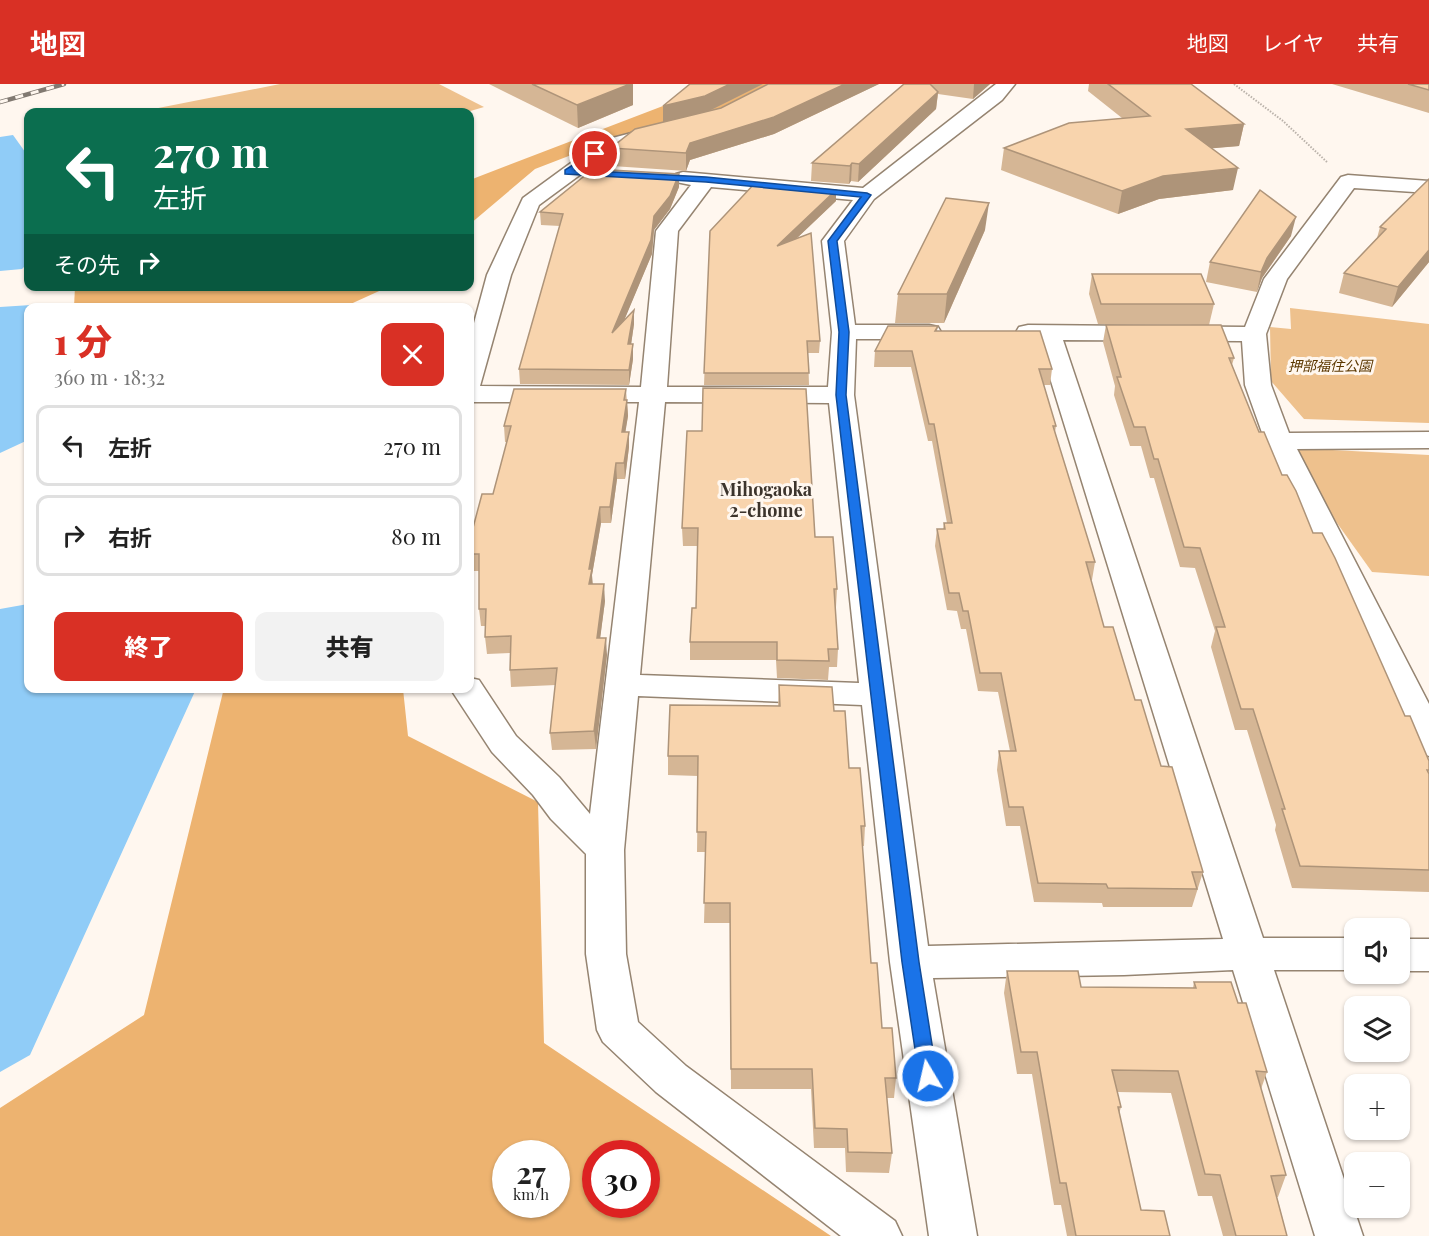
<!DOCTYPE html>
<html lang="ja">
<head>
<meta charset="utf-8">
<style>
	:root { --surface:#fff; --page:#f2f2f2; --text:#222; --muted:#767676; --line:#e0e0e0; --accent:#d93025 }
	body { margin:0; font-family:"Playfair Display","Noto Sans JP",serif; background:var(--page); color:var(--text); height:100vh; display:flex; flex-direction:column; font-size:22px; white-space:nowrap }
	* { box-sizing:border-box; margin:0 }
	p { font-size:20px; color:var(--muted) }
	.icon { flex:none; width:33px; height:33px; fill:none; stroke:currentColor; stroke-width:2; stroke-linecap:round; stroke-linejoin:round }
	.map { position:relative; flex:1; overflow:hidden }
	.panel { position:absolute; left:24px; top:219px; width:450px; height:390px; display:flex; flex-direction:column; background:var(--surface); border-radius:12px; box-shadow:0 2px 4px #0004 }
	.panel>* { flex:none }
	.guide { position:absolute; left:24px; top:24px; width:450px; height:183px; border-radius:12px; box-shadow:0 2px 4px #0004; background:#0b6e4f; color:#fff; overflow:hidden }
	.tools { position:absolute; left:1344px; top:834px; display:grid; gap:12px }
	.tools a { display:grid; place-items:center; width:66px; height:66px; border-radius:12px; background:var(--surface); box-shadow:0 2px 4px #0004; font-size:30px }
	.speed { position:absolute; left:492px; top:1056px; display:flex; gap:12px; font-size:30px; font-weight:700; text-align:center }
	.speed>* { display:grid; place-content:center; width:78px; height:78px; border-radius:50%; background:var(--surface); box-shadow:0 2px 4px #0004; line-height:1 }
	.speed small { font-size:15px; font-weight:400 }
	.speed .limit { border:9px solid #d22; background:#fff; color:#111 }
	.pin { position:absolute; display:grid; place-items:center; width:51px; height:51px; color:#fff; margin:-26px; border:3px solid #fff; border-radius:50%; box-shadow:0 2px 6px #0007 }
	.me { position:absolute; width:66px; margin:-33px; rotate:351deg; stroke-linejoin:round; filter:drop-shadow(0 0 4px #0008) }
	.turn { display:flex; align-items:center; gap:21px; height:126px; padding:0 30px; font-size:27px }
	.turn .icon { width:78px; height:78px; stroke-width:2.5 }
	.turn b { display:block; font-size:42px; line-height:51px }
	.then { display:flex; align-items:center; height:57px; padding:0 30px; background:#0003; gap:12px; font-size:22px }
	.round { display:grid; place-items:center; flex:none; width:63px; height:63px; border-radius:12px; background:var(--page) }
	.headline { display:flex; align-items:center; justify-content:space-between; height:102px; padding:0 30px }
	h1 { font-size:36px; font-weight:800; line-height:45px; color:var(--accent) }
	.button { display:flex; gap:12px; margin-top:auto; padding:12px 30px }
	.button a { flex:1; height:69px; border-radius:12px; background:var(--accent); color:#fff; font-size:24px; font-weight:800; line-height:69px; text-align:center }
	.button a+a { background:var(--page); color:var(--text) }
	ul { padding:0; list-style:none }
	li { display:flex; align-items:center; gap:18px; height:81px; margin:0 12px 9px; padding:0 18px; border:3px solid var(--line); border-radius:12px }
	li div { flex:1 }
	li b { display:block; font-size:22px }
	li em { font-style:normal }
	header { display:flex; align-items:center; gap:36px; box-sizing:border-box; height:84px; padding:0 30px; background:var(--accent); color:#fff }
	header strong { font-size:28px }
	nav { display:flex; gap:33px; margin-inline-start:auto; font-size:21px }
	.map>svg:first-child { display:block }
	.green { fill:#eec18d }
	.forest { fill:#edb370; fill-rule:evenodd }
	.water { fill:#90ccf7 }
	.lines { fill:none; stroke-linecap:round; stroke-linejoin:round }
	.street-casing { stroke:#958471; stroke-width:3 }
	.path { stroke:#bab2aa; stroke-width:2; stroke-dasharray:1.5 1.5; stroke-linecap:butt }
	.street { fill:#fff; fill-rule:evenodd }
	.rail-casing { stroke:#817971; stroke-width:4.5 }
	.rail { stroke:#fff7ef; stroke-width:3; stroke-dasharray:8; stroke-linecap:butt }
	.wall { fill:#d5b695 }
	.shaded-wall { fill:#ae9479 }
	.building { fill:#f8d4ad; stroke:#ae9479; stroke-width:1.5 }
	.route { fill:#1a73e8; stroke:#114b97; stroke-width:1.5 }
	.labels { text-anchor:middle; stroke-width:6; stroke-linejoin:round; paint-order:stroke }
	.far-park-label { font-size:14px; font-style:italic; fill:#5c3800; stroke:#fff7ef }
	.neighbourhood-label { font-size:18px; font-weight:bold; fill:#3c342c; stroke:#fff7ef }
</style>
</head>
<body>
<header>
<strong>地図</strong>
<nav><a>地図</a><a>レイヤ</a><a>共有</a></nav>
</header>
<div class="map">
<svg width="1429" height="1152" viewBox="0 0 1429 1152">
	<rect width="100%" height="100%" fill="#fff7ef"/>
	<g class="green">
		<path d="M 280,0 L 439,0 L 484,23 L 467,28 L 138,28 Z"/>
		<path d="M 1290,224 L 1429,240 L 1429,339 L 1304,335 L 1271,297 L 1270,243 L 1291,245 Z"/>
		<path d="M 1294,364 L 1429,371 L 1429,492 L 1372,488 L 1327,425 Z"/>
	</g>
	<g class="forest">
		<path d="M 759,0 L 770,0 L 712,30 L 605,58 L 535,85 L 470,140 L 470,97 L 475,94 L 676,17 Z"/>
		<path d="M 75,203 L 76,202 L 388,203 L 344,223 L 74,223 Z"/>
		<path d="M 224,604 L 403,605 L 408,652 L 538,718 L 544,959 L 831,1152 L 0,1152 L 0,1024 L 144,931 ZM 506,1070 L 556,1070 L 556,1120 L 506,1120 ZM 596,1070 L 646,1070 L 646,1120 L 596,1120 Z"/>
	</g>
	<g class="water">
		<path d="M 13,51 L 28,72 L 28,179 L 22,185 L 0,187 L 0,53 Z"/>
		<path d="M 62,219 L 61,223 L 28,224 L 28,356 L 0,369 L 0,223 Z"/>
		<path d="M 28,520 L 28,604 L 196,605 L 30,971 L 0,988 L 0,525 Z"/>
	</g>
	<g class="lines">
		<defs>
			<g id="street">
				<path d="M 996,0 L 1015,0 L 1002,16 L 874,115 L 844,157 L 855,241 L 929,241 L 938,243 L 941,248 L 938,253 L 929,255 L 856,255 L 854,311 L 928,862 L 1223,855 L 1038,255 L 1019,253 L 1016,248 L 1019,243 L 1028,241 L 1245,243 L 1264,195 L 1341,93 L 1348,91 L 1429,97 L 1429,109 L 1354,104 L 1287,195 L 1266,250 L 1271,301 L 1289,349 L 1429,348 L 1429,364 L 1297,365 L 1429,620 L 1429,672 L 1417,668 L 1391,611 L 1265,357 L 1245,301 L 1242,257 L 1063,256 L 1263,854 L 1354,854 L 1354,886 L 1274,886 L 1363,1152 L 1315,1152 L 1233,886 L 1124,891 L 933,894 L 977,1152 L 929,1152 L 890,878 L 862,621 L 638,612 L 624,766 L 626,870 L 638,938 L 686,982 L 895,1137 L 902,1152 L 841,1152 L 656,1008 L 603,958 L 597,946 L 586,870 L 586,770 L 551,735 L 533,711 L 492,668 L 450,604 L 470,604 L 470,594 L 479,596 L 516,652 L 559,693 L 590,730 L 639,318 L 470,318 L 470,254 L 487,191 L 523,114 L 601,57 L 662,41 L 669,43 L 672,47 L 669,51 L 615,65 L 539,121 L 511,191 L 480,302 L 641,303 L 656,147 L 691,101 L 676,98 L 673,94 L 676,90 L 683,88 L 863,104 ZM 711,103 L 853,116 L 822,157 L 832,248 L 828,303 L 667,303 L 678,147 ZM 665,318 L 829,319 L 859,599 L 640,591 Z"/>
				<rect x="1400" y="855" width="29" height="32"/>
			</g>
		</defs>
		<use href="#street" class="street-casing"/>
		<path class="path" d="M 1234,0 L 1283,37 L 1327,78"/>
		<use href="#street" class="street"/>
		<defs>
			<path id="rail" d="M 0,18 L 64,0"/>
		</defs>
		<use href="#rail" class="rail-casing"/>
		<use href="#rail" class="rail"/>
	</g>
	<g class="wall">
		<path d="M 489,0 L 633,0 L 633,21 L 578,44 Z"/>
		<path d="M 690,0 L 763,0 L 709,27 L 721,24 L 768,0 L 879,0 L 774,50 L 690,76 L 686,87 L 612,82 L 611,64 L 663,38 L 663,22 Z"/>
		<path d="M 904,0 L 990,0 L 973,15 L 938,10 L 936,25 L 858,98 L 851,97 L 849,100 L 811,97 L 812,79 Z"/>
		<path d="M 1089,0 L 1191,0 L 1244,40 L 1239,62 L 1212,64 L 1233,106 L 1159,115 L 1118,130 L 1001,86 L 1004,64 L 1122,34 L 1088,7 Z"/>
		<path d="M 1332,0 L 1429,0 L 1429,29 Z"/>
		<path d="M 1429,95 L 1429,178 L 1392,223 L 1339,209 L 1344,189 L 1377,154 L 1380,143 Z"/>
		<path d="M 679,103 L 670,125 L 654,146 L 652,170 L 624,236 L 634,240 L 631,260 L 633,275 L 629,301 L 520,300 L 519,285 L 560,142 L 541,141 L 540,128 Z"/>
		<path d="M 836,117 L 796,155 L 820,257 L 819,269 L 808,269 L 809,301 L 704,301 L 710,147 Z"/>
		<path d="M 985,146 L 944,239 L 895,239 L 898,210 Z"/>
		<path d="M 1291,152 L 1262,194 L 1257,208 L 1206,198 L 1210,178 Z"/>
		<path d="M 1092,190 L 1214,220 L 1209,241 L 1098,240 L 1089,210 Z"/>
		<path d="M 1106,241 L 1234,274 L 1232,281 L 1259,348 L 1313,449 L 1405,632 L 1429,677 L 1429,808 L 1292,804 L 1275,746 L 1276,741 L 1247,646 L 1235,646 L 1211,563 L 1215,547 L 1195,484 L 1180,483 L 1154,394 L 1150,394 L 1141,362 L 1130,362 L 1114,311 L 1115,302 L 1103,258 Z"/>
		<path d="M 938,242 L 937,247 L 1052,285 L 1050,301 L 1044,301 L 1056,342 L 1055,348 L 1095,478 L 1092,496 L 1090,496 L 1104,543 L 1135,616 L 1203,788 L 1192,823 L 1103,823 L 1102,819 L 1034,818 L 1020,742 L 1006,742 L 997,686 L 999,667 L 1010,667 L 998,608 L 978,607 L 966,545 L 961,545 L 957,527 L 947,526 L 935,462 L 937,445 L 943,445 L 944,439 L 947,439 L 932,357 L 928,357 L 911,283 L 874,283 L 875,267 Z"/>
		<path d="M 626,305 L 628,332 L 625,348 L 629,348 L 629,363 L 625,395 L 617,395 L 611,439 L 601,439 L 592,491 L 592,500 L 605,517 L 600,554 L 607,571 L 596,665 L 552,666 L 550,649 L 556,601 L 511,603 L 510,586 L 510,569 L 487,570 L 485,553 L 485,542 L 481,542 L 479,525 L 479,487 L 470,487 L 470,455 L 493,410 L 507,358 L 505,358 L 504,342 Z"/>
		<path d="M 702,347 L 815,453 L 837,505 L 836,523 L 835,523 L 838,565 L 837,583 L 829,583 L 828,596 L 777,594 L 776,576 L 690,576 L 690,558 L 696,524 L 698,462 L 683,462 L 682,444 Z"/>
		<path d="M 779,601 L 834,627 L 849,684 L 865,742 L 864,762 L 862,762 L 871,879 L 882,944 L 896,994 L 894,1014 L 887,1014 L 892,1069 L 889,1089 L 846,1088 L 845,1064 L 814,1064 L 811,1005 L 731,1005 L 730,839 L 704,839 L 706,768 L 697,768 L 698,692 L 668,691 L 668,672 L 778,622 Z"/>
		<path d="M 1007,887 L 1081,903 L 1193,904 L 1194,898 L 1238,919 L 1267,988 L 1261,1005 L 1286,1091 L 1278,1113 L 1277,1113 L 1287,1152 L 1223,1152 L 1212,1112 L 1198,1112 L 1171,1009 L 1117,1008 L 1121,1023 L 1119,1030 L 1141,1126 L 1170,1152 L 1067,1152 L 1061,1121 L 1054,1121 L 1032,990 L 1017,990 L 1004,909 Z"/>
	</g>
	<g class="shaded-wall">
		<path d="M 630,0 L 633,0 L 633,21 L 578,44 L 577,21 Z"/>
		<path d="M 730,0 L 763,0 L 705,29 L 663,39 L 663,22 Z"/>
		<path d="M 845,0 L 879,0 L 774,50 L 690,76 L 686,87 L 686,69 L 690,59 Z"/>
		<path d="M 974,0 L 990,0 L 973,15 Z"/>
		<path d="M 938,8 L 936,25 L 858,98 L 859,80 Z"/>
		<path d="M 1244,40 L 1239,62 L 1182,67 L 1186,45 Z"/>
		<path d="M 852,79 L 851,97 L 849,100 L 850,82 Z"/>
		<path d="M 1238,84 L 1233,106 L 1159,115 L 1118,130 L 1122,107 L 1163,92 Z"/>
		<path d="M 679,90 L 679,103 L 670,125 L 654,146 L 652,170 L 613,263 L 612,249 L 654,132 Z"/>
		<path d="M 836,106 L 836,117 L 777,173 L 777,162 Z"/>
		<path d="M 989,119 L 985,146 L 944,239 L 947,210 Z"/>
		<path d="M 1296,133 L 1291,152 L 1262,194 L 1257,208 L 1261,188 L 1267,174 Z"/>
		<path d="M 1429,166 L 1429,178 L 1392,223 L 1398,203 Z"/>
		<path d="M 634,226 L 634,240 L 629,275 L 628,260 Z"/>
		<path d="M 633,260 L 633,275 L 629,301 L 629,286 Z"/>
		<path d="M 627,316 L 628,332 L 623,363 L 622,348 Z"/>
		<path d="M 629,348 L 629,363 L 625,395 L 624,379 Z"/>
		<path d="M 616,379 L 617,395 L 611,439 L 610,423 Z"/>
		<path d="M 600,423 L 601,439 L 592,491 L 593,502 L 590,517 L 589,485 Z"/>
		<path d="M 604,500 L 605,517 L 598,571 L 597,554 Z"/>
		<path d="M 606,554 L 607,571 L 596,665 L 594,647 Z"/>
	</g>
	<g class="building">
		<path d="M 532,0 L 630,0 L 577,21 Z"/>
		<path d="M 690,0 L 730,0 L 705,12 L 663,22 Z"/>
		<path d="M 768,0 L 845,0 L 774,33 L 690,59 L 686,69 L 611,64 L 635,45 L 721,24 Z"/>
		<path d="M 904,0 L 930,0 L 938,8 L 859,80 L 852,79 L 850,82 L 812,79 Z"/>
		<path d="M 1108,0 L 1191,0 L 1244,40 L 1186,45 L 1238,84 L 1163,92 L 1122,107 L 1004,64 L 1069,39 L 1150,32 Z"/>
		<path d="M 1408,0 L 1429,0 L 1429,6 Z"/>
		<path d="M 593,85 L 679,90 L 670,112 L 654,132 L 651,156 L 612,249 L 634,226 L 628,260 L 633,260 L 629,286 L 519,285 L 563,130 L 540,128 Z"/>
		<path d="M 1429,95 L 1429,166 L 1398,203 L 1344,189 L 1386,145 L 1380,143 Z"/>
		<path d="M 755,99 L 836,106 L 777,162 L 811,149 L 820,257 L 807,257 L 809,289 L 704,289 L 710,147 Z"/>
		<path d="M 1260,106 L 1296,133 L 1267,174 L 1261,188 L 1210,178 Z"/>
		<path d="M 946,114 L 989,119 L 947,210 L 898,210 Z"/>
		<path d="M 1092,190 L 1201,190 L 1214,220 L 1101,220 Z"/>
		<path d="M 1106,241 L 1221,241 L 1234,274 L 1229,274 L 1259,348 L 1264,348 L 1282,391 L 1287,391 L 1296,407 L 1313,449 L 1322,449 L 1335,474 L 1405,632 L 1410,632 L 1429,677 L 1429,686 L 1427,686 L 1429,690 L 1429,786 L 1300,782 L 1282,725 L 1285,725 L 1253,625 L 1241,625 L 1216,543 L 1225,543 L 1200,464 L 1184,463 L 1158,375 L 1154,375 L 1145,343 L 1134,343 L 1117,293 L 1121,293 Z"/>
		<path d="M 888,242 L 938,242 L 935,247 L 1040,247 L 1052,285 L 1039,285 L 1056,342 L 1053,342 L 1095,478 L 1086,478 L 1104,543 L 1113,543 L 1135,616 L 1141,616 L 1161,682 L 1172,683 L 1203,788 L 1192,788 L 1197,805 L 1108,804 L 1106,800 L 1038,799 L 1023,723 L 1009,723 L 999,667 L 1016,667 L 1001,589 L 980,589 L 968,527 L 963,527 L 959,509 L 949,509 L 937,445 L 945,445 L 944,439 L 952,439 L 934,340 L 929,340 L 912,267 L 875,267 Z"/>
		<path d="M 703,304 L 806,305 L 815,453 L 833,453 L 837,505 L 834,505 L 838,565 L 828,565 L 829,577 L 777,576 L 777,558 L 690,558 L 692,524 L 696,524 L 698,444 L 682,444 L 687,347 L 702,347 Z"/>
		<path d="M 514,305 L 626,305 L 624,316 L 627,316 L 622,348 L 629,348 L 624,379 L 616,379 L 610,423 L 600,423 L 589,485 L 592,485 L 589,500 L 604,500 L 597,554 L 606,554 L 594,647 L 550,649 L 557,584 L 510,586 L 511,552 L 485,553 L 486,525 L 479,525 L 479,470 L 470,470 L 470,455 L 482,410 L 493,410 L 511,342 L 504,342 Z"/>
		<path d="M 779,601 L 832,603 L 834,627 L 845,627 L 849,684 L 860,684 L 865,742 L 861,742 L 871,879 L 877,879 L 882,944 L 892,944 L 896,994 L 885,994 L 892,1069 L 848,1068 L 847,1045 L 815,1044 L 812,985 L 731,985 L 730,819 L 704,819 L 706,748 L 697,748 L 698,672 L 668,672 L 670,621 L 780,622 Z"/>
		<path d="M 1007,887 L 1078,887 L 1081,903 L 1196,904 L 1194,898 L 1231,898 L 1238,919 L 1246,919 L 1267,988 L 1256,987 L 1286,1091 L 1271,1092 L 1287,1152 L 1236,1152 L 1220,1091 L 1205,1090 L 1178,987 L 1112,986 L 1121,1023 L 1118,1023 L 1141,1126 L 1164,1127 L 1170,1152 L 1076,1152 L 1066,1099 L 1060,1099 L 1037,968 L 1021,968 Z"/>
	</g>
	<path class="route" d="M 595,67 L 598,68 L 598,71 L 576,86 L 706,93 L 867,109 L 871,111 L 837,157 L 849,248 L 846,311 L 919,878 L 937,992 L 935,998 L 928,1000 L 922,998 L 919,992 L 902,878 L 836,311 L 839,248 L 828,157 L 861,113 L 706,98 L 565,90 L 565,86 Z"/>
	<g class="labels">
		<g class="far-park-label">
			<text x="1330" y="287">押部福住公園</text>
		</g>
		<g class="neighbourhood-label">
			<text x="766" y="412">Mihogaoka<tspan x="766" dy="21">2-chome</tspan></text>
		</g>
	</g>
</svg>
<div class="tools">
<a><svg class="icon" aria-label="sound" viewBox="0 0 24 24"><path d="M4 9h4l5-4v14l-5-4H4zM17 9q2 3 0 6"/></svg></a>
<a><svg class="icon" aria-label="layers" viewBox="0 0 24 24"><path d="M12 4l9 5-9 5-9-5zM3 14l9 5 9-5"/></svg></a>
<a>+</a>
<a>−</a>
</div>
<div class="speed"><div>27<small>km/h</small></div><div class="limit">30</div></div>
<div class="pin" style="left:595px;top:70px;background:#d93025"><svg class="icon" aria-label="arrive" viewBox="0 0 24 24"><path d="M6 21V4h12l-3 4 3 4H6"/></svg></div>
<svg class="me" style="left:928px;top:992px" viewBox="-20 -20 40 40"><circle r="17" fill="#1a73e8" stroke="#fff" stroke-width="3"/><path d="M0-11L8 9 0 5-8 9z" fill="#fff"/></svg>
<div class="guide">
<div class="turn"><svg class="icon" aria-label="left" viewBox="0 0 24 24"><path d="M17 20v-9H6M10 6l-5 5 5 5"/></svg><div><b>270 m</b>左折</div></div>
<div class="then">その先<svg class="icon" aria-label="right" viewBox="0 0 24 24"><path d="M7 20v-9h11M14 6l5 5-5 5"/></svg></div>
</div>
<section class="panel">
<div class="headline"><div><h1>1 分</h1><p>360 m · 18:32</p></div><a class="round" style="background:#d93025;color:#fff"><svg class="icon" aria-label="close" viewBox="0 0 24 24"><path d="M6 6l12 12M18 6L6 18"/></svg></a></div>
<ul>
<li><svg class="icon" aria-label="left" viewBox="0 0 24 24"><path d="M17 20v-9H6M10 6l-5 5 5 5"/></svg><div><b>左折</b></div><em>270 m</em></li>
<li><svg class="icon" aria-label="right" viewBox="0 0 24 24"><path d="M7 20v-9h11M14 6l5 5-5 5"/></svg><div><b>右折</b></div><em>80 m</em></li>
</ul>
<div class="button"><a>終了</a><a>共有</a></div>
</section>
</div>
</body>
</html>
